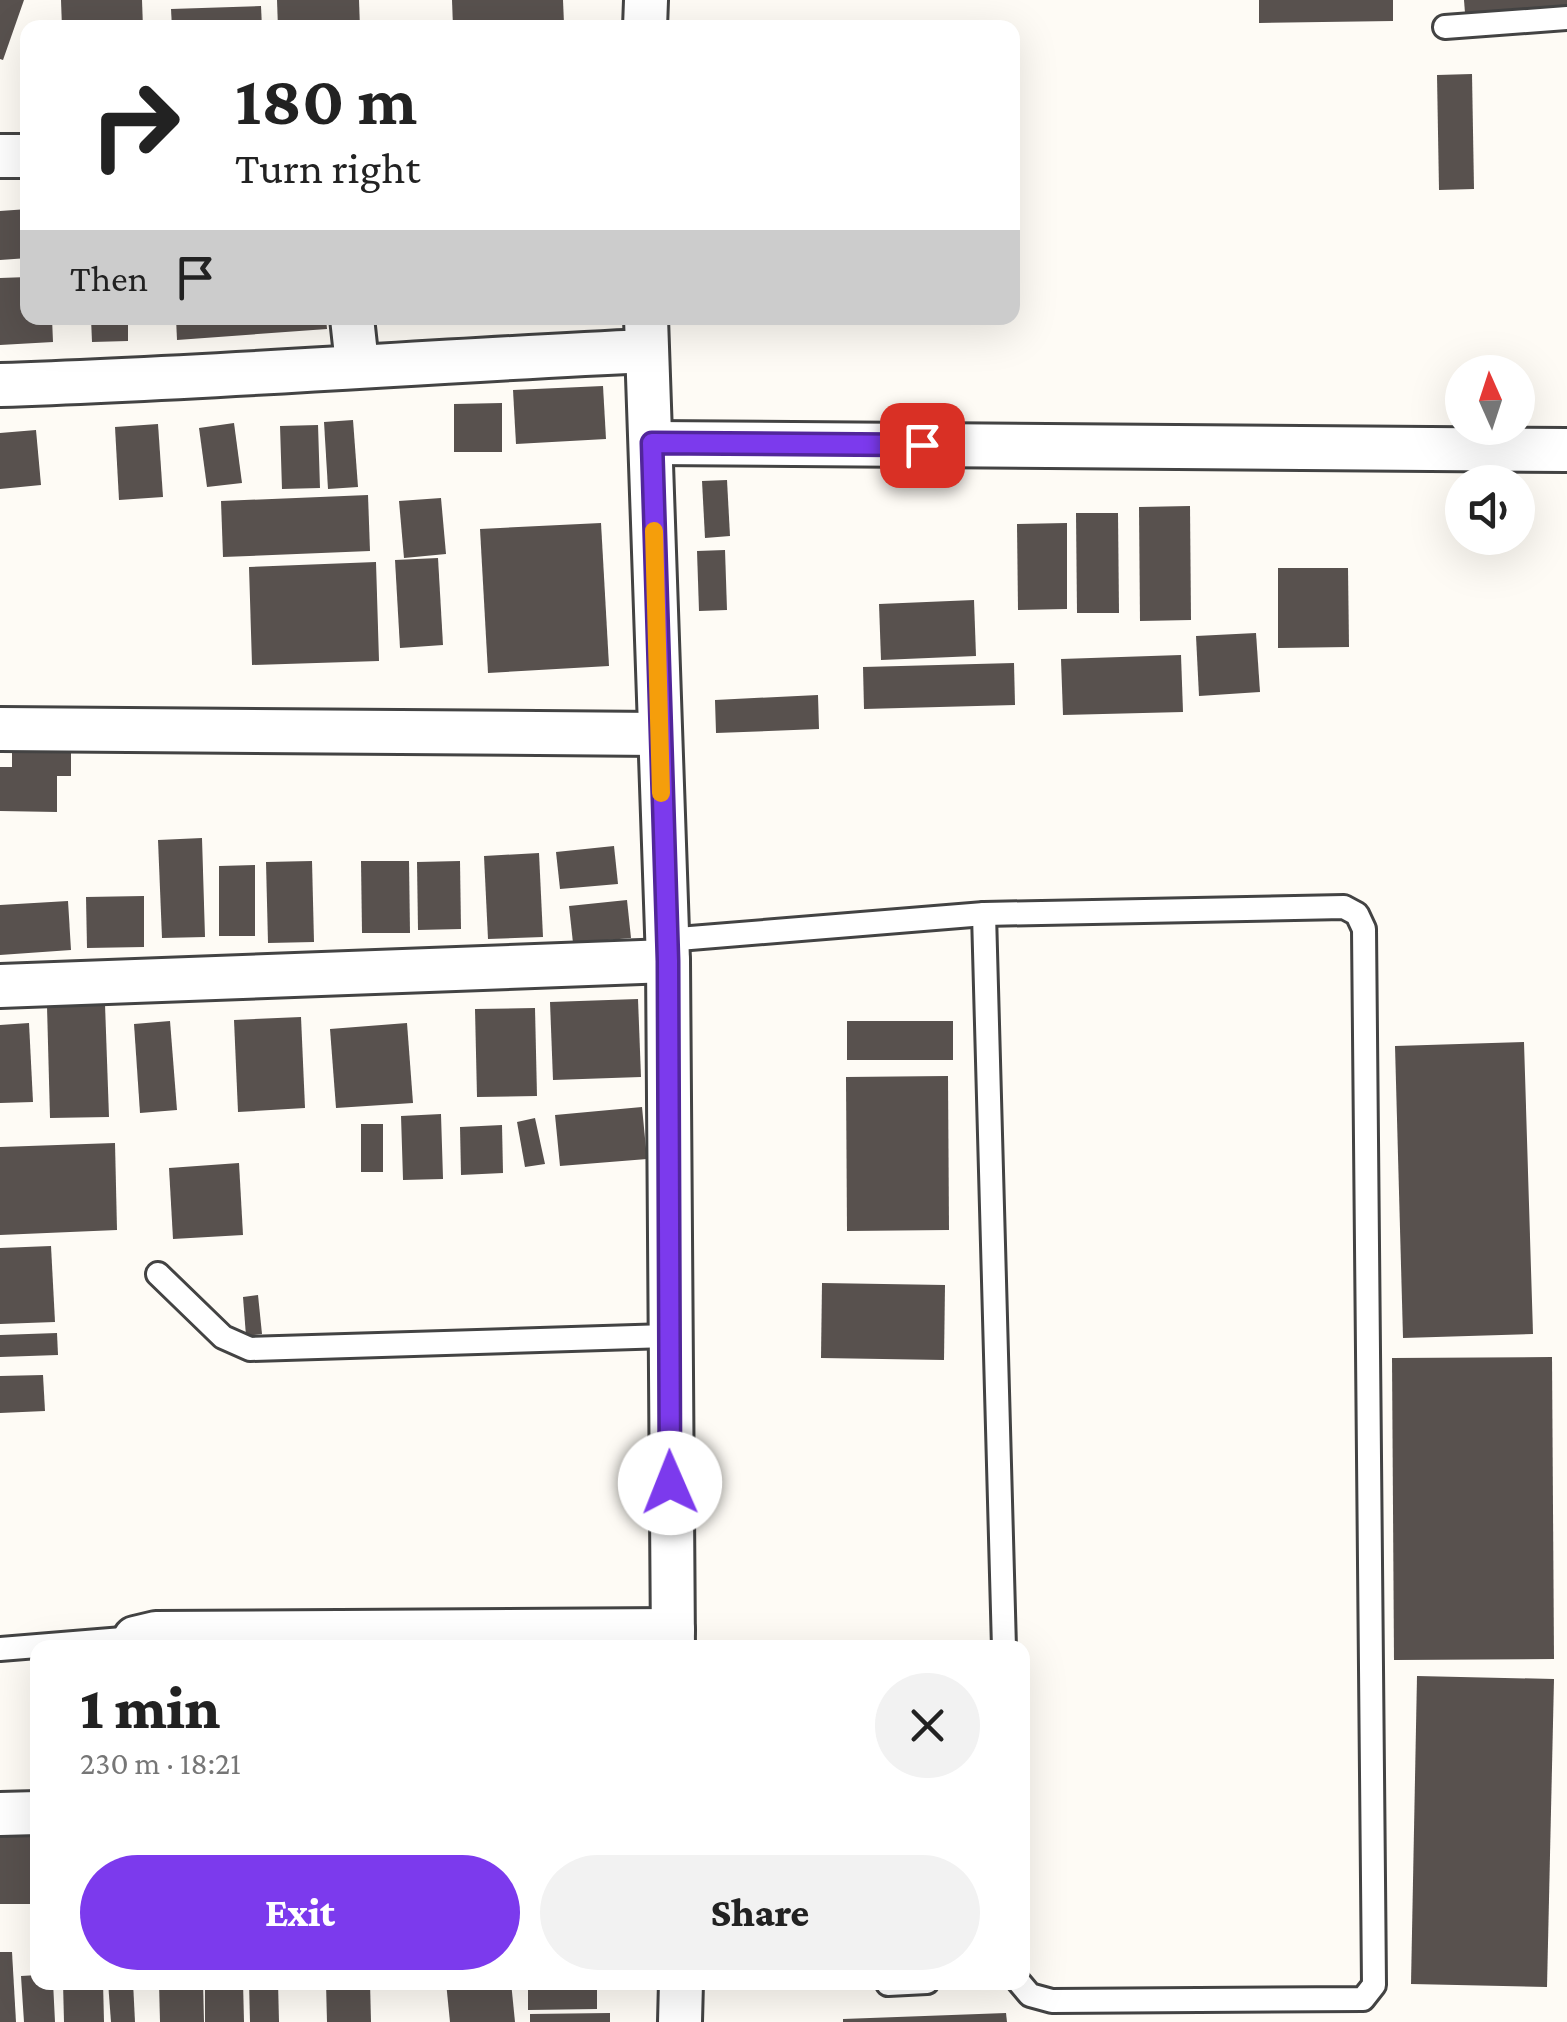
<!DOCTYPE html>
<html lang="en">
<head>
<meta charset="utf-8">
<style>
	:root { --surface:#fff; --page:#f2f2f2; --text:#222; --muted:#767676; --accent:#7c3aed }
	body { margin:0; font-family:"Crimson Pro",serif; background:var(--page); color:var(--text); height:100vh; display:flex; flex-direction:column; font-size:38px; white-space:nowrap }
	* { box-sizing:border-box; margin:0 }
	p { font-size:32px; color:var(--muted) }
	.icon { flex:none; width:55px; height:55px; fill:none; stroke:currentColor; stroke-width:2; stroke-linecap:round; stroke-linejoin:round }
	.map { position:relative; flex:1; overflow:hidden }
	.drawer { position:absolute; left:30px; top:1640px; width:1000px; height:350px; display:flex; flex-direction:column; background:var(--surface); border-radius:20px; box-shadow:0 10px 40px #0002 }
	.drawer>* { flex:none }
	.top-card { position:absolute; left:20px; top:20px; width:1000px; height:305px; border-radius:20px; box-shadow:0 10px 40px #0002; background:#fff; color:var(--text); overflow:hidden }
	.needle { width:65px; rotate:357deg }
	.fabs { position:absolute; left:1445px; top:355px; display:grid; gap:20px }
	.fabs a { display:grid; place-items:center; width:90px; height:90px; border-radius:50%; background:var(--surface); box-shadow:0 10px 40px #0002; font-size:50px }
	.pin { position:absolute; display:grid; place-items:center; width:85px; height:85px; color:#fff; margin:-42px; border-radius:20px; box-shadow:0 5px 15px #0006 }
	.me { position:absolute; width:110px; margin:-55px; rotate:359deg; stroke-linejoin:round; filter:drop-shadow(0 0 8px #0008) }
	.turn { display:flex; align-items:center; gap:35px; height:210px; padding:0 50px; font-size:45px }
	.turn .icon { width:130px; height:130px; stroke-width:2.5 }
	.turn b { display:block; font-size:70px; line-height:85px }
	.then { display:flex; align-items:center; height:95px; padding:0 50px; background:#0003; gap:20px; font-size:38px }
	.round { display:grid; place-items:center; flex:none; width:105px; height:105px; border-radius:52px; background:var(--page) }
	.summary { display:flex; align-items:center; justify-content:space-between; height:170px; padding:0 50px }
	h1 { font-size:60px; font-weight:800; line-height:75px }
	.button { display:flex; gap:20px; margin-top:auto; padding:20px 50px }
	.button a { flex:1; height:115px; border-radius:60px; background:var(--accent); color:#fff; font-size:40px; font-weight:800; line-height:115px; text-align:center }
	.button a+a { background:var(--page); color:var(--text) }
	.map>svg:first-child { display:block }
	.building { fill:#58514e }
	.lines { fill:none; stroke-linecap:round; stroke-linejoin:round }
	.service-casing { stroke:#434343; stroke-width:28 }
	.minor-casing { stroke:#434343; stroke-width:48 }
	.service { stroke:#fff; stroke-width:22 }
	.minor { stroke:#fff; stroke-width:42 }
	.route-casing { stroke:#51269a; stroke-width:25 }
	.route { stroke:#7c3aed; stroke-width:18 }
	.slow { stroke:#f59e0b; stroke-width:18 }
</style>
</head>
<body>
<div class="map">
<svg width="1567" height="2022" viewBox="0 0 1567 2022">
	<rect width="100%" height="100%" fill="#fefbf5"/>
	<g class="building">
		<path d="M 0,0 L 24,0 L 3,60 L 0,59 Z"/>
		<path d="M 61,0 L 142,0 L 143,28 L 62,28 Z"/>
		<path d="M 277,0 L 359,0 L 360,28 L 278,28 Z"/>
		<path d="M 452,0 L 563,0 L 564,24 L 453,27 Z"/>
		<path d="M 1259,0 L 1393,0 L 1393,21 L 1259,23 Z"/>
		<path d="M 1464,0 L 1567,0 L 1567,5 L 1465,13 Z"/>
		<path d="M 261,6 L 262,28 L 172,28 L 171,9 Z"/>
		<path d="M 1472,74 L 1474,189 L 1439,190 L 1437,75 Z"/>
		<path d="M 28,209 L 28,258 L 0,260 L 0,211 Z"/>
		<path d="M 28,277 L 28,318 L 52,318 L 53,342 L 0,345 L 0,278 Z"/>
		<path d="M 91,318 L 128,318 L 128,341 L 92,342 Z"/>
		<path d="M 176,318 L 326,318 L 327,329 L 177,340 Z"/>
		<path d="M 603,386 L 606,439 L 516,444 L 513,390 Z"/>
		<path d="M 502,403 L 502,452 L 454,452 L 454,404 Z"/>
		<path d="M 353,420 L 358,487 L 328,489 L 324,422 Z"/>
		<path d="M 234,423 L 242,483 L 207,487 L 199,428 Z"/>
		<path d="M 158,424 L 163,497 L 119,500 L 115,427 Z"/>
		<path d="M 318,425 L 320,488 L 282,489 L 280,426 Z"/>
		<path d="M 36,430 L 41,485 L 0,489 L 0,433 Z"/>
		<path d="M 727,480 L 730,536 L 705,538 L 702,481 Z"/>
		<path d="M 368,495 L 370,551 L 223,557 L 221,501 Z"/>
		<path d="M 441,498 L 446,554 L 404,558 L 399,501 Z"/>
		<path d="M 1190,506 L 1191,620 L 1140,621 L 1139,507 Z"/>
		<path d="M 1076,513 L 1118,513 L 1119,613 L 1077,613 Z"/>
		<path d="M 601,523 L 609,666 L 488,673 L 480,529 Z"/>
		<path d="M 1067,523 L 1067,609 L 1018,610 L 1017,524 Z"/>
		<path d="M 725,550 L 727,610 L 699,611 L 697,551 Z"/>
		<path d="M 438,558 L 443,645 L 400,648 L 395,560 Z"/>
		<path d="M 376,562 L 379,661 L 252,665 L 249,567 Z"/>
		<path d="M 1278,568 L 1348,568 L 1349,647 L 1278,648 Z"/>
		<path d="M 974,600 L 976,656 L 881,660 L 879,604 Z"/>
		<path d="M 1256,633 L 1260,692 L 1199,696 L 1196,636 Z"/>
		<path d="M 1181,655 L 1183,712 L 1063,715 L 1061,659 Z"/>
		<path d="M 1014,663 L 1015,705 L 864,709 L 863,667 Z"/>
		<path d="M 818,695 L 819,729 L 716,733 L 715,700 Z"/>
		<path d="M 12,751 L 71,752 L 71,776 L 57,776 L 57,812 L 0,811 L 0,767 L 12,767 Z"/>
		<path d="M 202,838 L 205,937 L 162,938 L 158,840 Z"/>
		<path d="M 614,846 L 618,884 L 560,889 L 556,852 Z"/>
		<path d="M 539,853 L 543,937 L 488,939 L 484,856 Z"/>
		<path d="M 312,861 L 314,942 L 268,943 L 266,862 Z"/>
		<path d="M 361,861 L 409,861 L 410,933 L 362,933 Z"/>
		<path d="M 460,861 L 461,929 L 418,930 L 417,862 Z"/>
		<path d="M 255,865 L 255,936 L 219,936 L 219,866 Z"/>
		<path d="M 144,896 L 144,947 L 87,948 L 86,897 Z"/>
		<path d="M 627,900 L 631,938 L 573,943 L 569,906 Z"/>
		<path d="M 68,901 L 71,950 L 0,955 L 0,905 Z"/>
		<path d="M 638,999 L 641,1077 L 553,1080 L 550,1002 Z"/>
		<path d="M 105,1004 L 109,1117 L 50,1118 L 47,1006 Z"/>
		<path d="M 535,1008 L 537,1096 L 477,1097 L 475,1009 Z"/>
		<path d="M 301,1017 L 305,1108 L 238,1112 L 234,1020 Z"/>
		<path d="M 170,1021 L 177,1110 L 140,1113 L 134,1024 Z"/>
		<rect x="847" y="1021" width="106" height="39"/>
		<path d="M 29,1023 L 33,1102 L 0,1103 L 0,1025 Z"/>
		<path d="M 407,1023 L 413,1103 L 336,1108 L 330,1029 Z"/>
		<path d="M 1524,1042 L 1533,1334 L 1403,1338 L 1395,1046 Z"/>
		<path d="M 948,1076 L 949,1230 L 847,1231 L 846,1077 Z"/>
		<path d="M 642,1107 L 647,1159 L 560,1166 L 555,1115 Z"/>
		<path d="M 441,1114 L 443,1179 L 403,1180 L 401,1116 Z"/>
		<path d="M 535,1118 L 545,1164 L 525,1167 L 517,1122 Z"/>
		<rect x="361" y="1124" width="22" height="48"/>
		<path d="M 502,1125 L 503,1173 L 461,1175 L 460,1127 Z"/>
		<path d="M 115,1143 L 117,1230 L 0,1235 L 0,1147 Z"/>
		<path d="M 239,1163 L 243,1235 L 173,1239 L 169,1168 Z"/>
		<path d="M 51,1246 L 55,1322 L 0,1324 L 0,1248 Z"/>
		<path d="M 822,1283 L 945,1285 L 944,1360 L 821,1358 Z"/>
		<path d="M 258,1295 L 262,1334 L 246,1336 L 243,1297 Z"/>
		<path d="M 57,1333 L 58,1355 L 0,1357 L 0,1335 Z"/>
		<path d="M 1552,1357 L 1554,1659 L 1394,1660 L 1392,1358 Z"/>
		<path d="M 43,1375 L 45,1411 L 0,1413 L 0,1376 Z"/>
		<path d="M 1417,1676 L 1554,1679 L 1547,1987 L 1411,1984 Z"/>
		<rect x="0" y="1826" width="38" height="78"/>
		<path d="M 0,1952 L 12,1952 L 16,2022 L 0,2022 Z"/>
		<path d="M 38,1975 L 38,1982 L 53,1982 L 55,2022 L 24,2022 L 21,1976 Z"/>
		<path d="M 63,1982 L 103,1982 L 104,2022 L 64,2022 Z"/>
		<path d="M 108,1982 L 133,1982 L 135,2022 L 111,2022 Z"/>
		<path d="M 203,1982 L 204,2022 L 160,2022 L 159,1983 Z"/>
		<path d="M 205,1982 L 243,1982 L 244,2022 L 205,2022 Z"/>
		<path d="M 249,1982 L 278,1982 L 279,2022 L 250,2022 Z"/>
		<path d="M 370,1982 L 371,2022 L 327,2022 L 326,1983 Z"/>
		<path d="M 446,1982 L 511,1982 L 515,2022 L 450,2022 Z"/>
		<path d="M 528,1982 L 597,1982 L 597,2009 L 528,2010 Z"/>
		<path d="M 610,2013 L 610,2022 L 530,2022 L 530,2014 Z"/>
		<path d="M 1006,2013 L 1007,2022 L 843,2022 L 843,2019 Z"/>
	</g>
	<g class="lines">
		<defs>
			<g id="service">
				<path d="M 1445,27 L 1567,18"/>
				<path d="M 984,914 L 1004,1648"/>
				<path d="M 666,940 L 984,914 L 1344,907 L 1357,914 L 1364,929 L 1374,1985 L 1363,1999 L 1052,2001 L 1030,1995 L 1019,1982"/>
				<path d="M 158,1274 L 223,1337 L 250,1349 L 667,1336"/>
				<path d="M 0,1649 L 135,1638"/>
				<path d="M 888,1984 L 927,1982"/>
			</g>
			<g id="minor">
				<path d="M 645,28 L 646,0"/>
				<path d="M 0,156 L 28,156"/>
				<path d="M 352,318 L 357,364"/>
				<path d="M 646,318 L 668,961 L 673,1648"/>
				<path d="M 0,385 C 216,378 430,361 646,351"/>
				<path d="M 652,443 L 1567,450"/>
				<path d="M 0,729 L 659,734"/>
				<path d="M 0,986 L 668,961"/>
				<path d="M 135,1648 L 135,1638 L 156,1633 L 673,1630"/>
				<path d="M 0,1814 L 38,1813"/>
				<path d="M 680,2022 L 681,1982"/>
			</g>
		</defs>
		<use href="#service" class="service-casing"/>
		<use href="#minor" class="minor-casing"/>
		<use href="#service" class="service"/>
		<use href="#minor" class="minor"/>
	</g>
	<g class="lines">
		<defs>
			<path id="route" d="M 670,1483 L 668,961 L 652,443 L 922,445"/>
		</defs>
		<use href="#route" class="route-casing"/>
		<use href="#route" class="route"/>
		<path class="slow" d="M 654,531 L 661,793"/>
	</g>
</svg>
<div class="fabs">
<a><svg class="needle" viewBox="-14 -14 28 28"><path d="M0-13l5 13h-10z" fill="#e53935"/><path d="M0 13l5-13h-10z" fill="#767676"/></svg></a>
<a><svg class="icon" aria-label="sound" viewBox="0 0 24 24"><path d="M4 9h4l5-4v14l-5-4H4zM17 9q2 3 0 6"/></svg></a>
</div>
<div class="pin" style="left:922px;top:445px;background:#d93025"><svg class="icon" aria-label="arrive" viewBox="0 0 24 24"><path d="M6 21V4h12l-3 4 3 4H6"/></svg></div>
<svg class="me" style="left:670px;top:1483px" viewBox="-20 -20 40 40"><circle r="19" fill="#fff"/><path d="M0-13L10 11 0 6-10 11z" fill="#7c3aed"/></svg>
<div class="top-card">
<div class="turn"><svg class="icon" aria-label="right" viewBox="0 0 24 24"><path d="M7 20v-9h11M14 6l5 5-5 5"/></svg><div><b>180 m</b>Turn right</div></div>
<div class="then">Then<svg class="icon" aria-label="arrive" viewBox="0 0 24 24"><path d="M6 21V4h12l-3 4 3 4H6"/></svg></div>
</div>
<section class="drawer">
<div class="summary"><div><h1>1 min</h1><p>230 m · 18:21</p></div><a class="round"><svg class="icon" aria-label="close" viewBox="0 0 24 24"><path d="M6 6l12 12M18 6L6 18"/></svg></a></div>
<div class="button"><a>Exit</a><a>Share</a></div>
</section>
</div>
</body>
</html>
